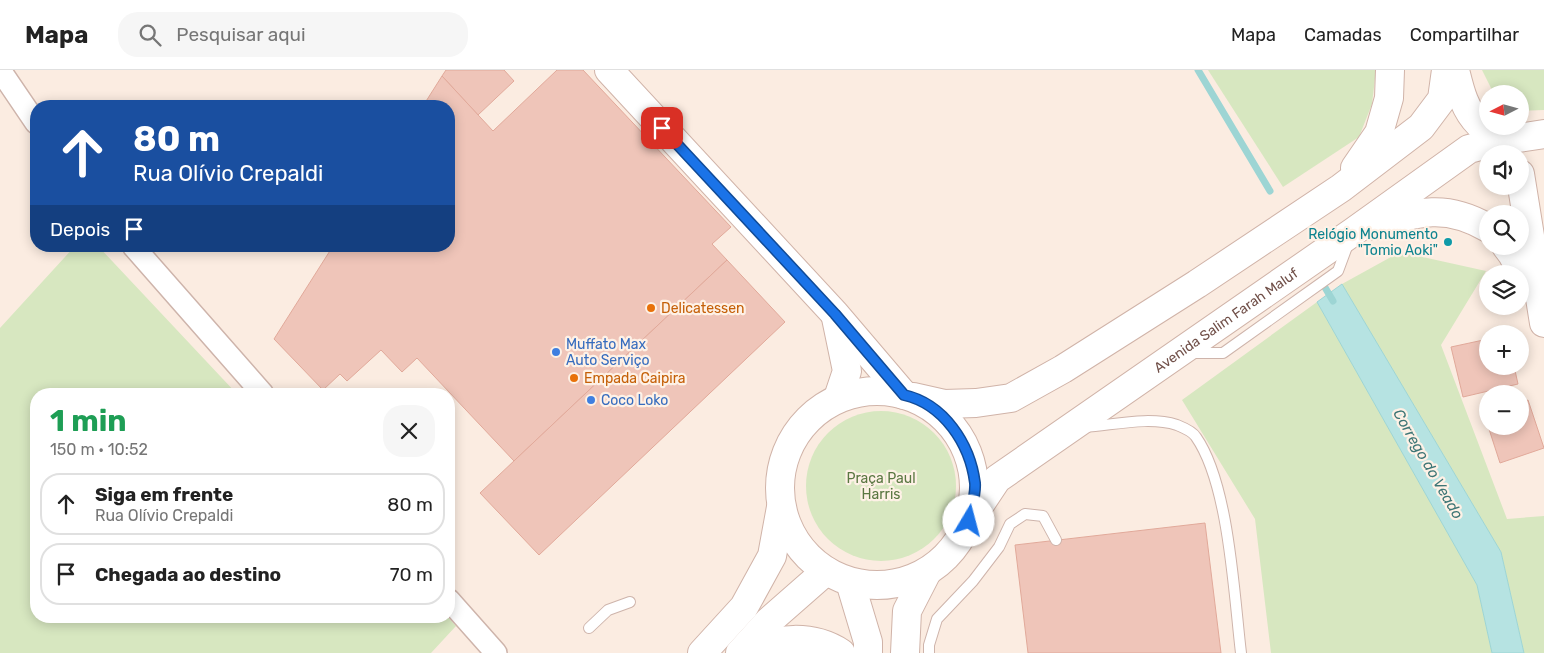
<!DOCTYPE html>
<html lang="pt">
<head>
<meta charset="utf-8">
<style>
	:root { --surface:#fff; --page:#f6f6f6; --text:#222; --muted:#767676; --line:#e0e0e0 }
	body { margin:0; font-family:Rubik,sans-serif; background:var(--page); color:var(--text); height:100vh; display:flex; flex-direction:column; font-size:19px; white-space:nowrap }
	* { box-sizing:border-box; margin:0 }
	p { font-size:16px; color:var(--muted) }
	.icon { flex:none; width:28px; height:28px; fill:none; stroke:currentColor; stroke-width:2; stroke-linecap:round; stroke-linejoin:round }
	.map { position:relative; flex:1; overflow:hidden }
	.details { position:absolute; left:30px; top:318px; width:425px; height:235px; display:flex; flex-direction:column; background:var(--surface); border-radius:20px; box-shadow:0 2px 12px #0003 }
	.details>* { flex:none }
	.hud { position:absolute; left:30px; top:30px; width:425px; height:152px; border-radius:20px; box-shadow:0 2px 12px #0003; background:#1a4fa0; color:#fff; overflow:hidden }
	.needle { width:32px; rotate:264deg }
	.controls { position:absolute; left:1479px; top:15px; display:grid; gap:10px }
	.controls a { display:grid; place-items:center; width:50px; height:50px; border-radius:50%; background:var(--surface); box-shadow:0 2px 12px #0003; font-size:25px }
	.pin { position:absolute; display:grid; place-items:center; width:42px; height:42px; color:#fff; margin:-21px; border-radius:10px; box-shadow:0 2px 8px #0006 }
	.me { position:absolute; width:55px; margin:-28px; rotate:8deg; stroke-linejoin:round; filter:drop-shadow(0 0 4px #0008) }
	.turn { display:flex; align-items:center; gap:18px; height:105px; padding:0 20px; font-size:22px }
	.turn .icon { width:65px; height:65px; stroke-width:2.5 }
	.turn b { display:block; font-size:35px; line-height:42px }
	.then { display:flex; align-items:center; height:48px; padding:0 20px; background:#0003; gap:10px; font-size:19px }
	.round { display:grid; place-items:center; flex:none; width:52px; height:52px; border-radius:20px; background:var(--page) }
	.headline { display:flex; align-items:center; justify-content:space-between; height:85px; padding:0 20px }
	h1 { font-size:30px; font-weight:700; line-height:38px; color:#1e9e55 }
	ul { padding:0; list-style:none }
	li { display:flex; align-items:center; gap:15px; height:62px; margin:0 10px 8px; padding:0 10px; border:2px solid var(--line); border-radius:20px }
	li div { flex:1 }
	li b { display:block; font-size:19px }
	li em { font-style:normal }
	header { display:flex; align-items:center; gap:30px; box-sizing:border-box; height:70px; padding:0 25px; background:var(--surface); border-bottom:1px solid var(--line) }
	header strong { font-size:24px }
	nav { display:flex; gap:28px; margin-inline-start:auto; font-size:18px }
	.search { width:350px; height:45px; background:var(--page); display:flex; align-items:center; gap:12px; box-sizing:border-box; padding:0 18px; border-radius:20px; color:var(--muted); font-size:19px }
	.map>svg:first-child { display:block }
	.green { fill:#d7e7c0 }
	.water { fill:#b6e3e2; stroke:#9dd5d4 }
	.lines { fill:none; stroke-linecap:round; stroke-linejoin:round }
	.stream { stroke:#9dd5d4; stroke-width:7 }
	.building { fill:#efc5b9; stroke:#e1a99a }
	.lane-casing { stroke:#ceb4ab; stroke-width:12 }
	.street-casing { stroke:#ceb4ab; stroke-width:24 }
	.secondary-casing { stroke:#d0b3a8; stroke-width:30 }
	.lane { stroke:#fff; stroke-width:10 }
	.street { stroke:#fff; stroke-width:21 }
	.secondary { stroke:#fff; stroke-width:28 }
	.route-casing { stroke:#114b97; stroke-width:12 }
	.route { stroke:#1a73e8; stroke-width:9 }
	.culture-dot { fill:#0f9aa8; stroke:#fef1e6; stroke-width:2 }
	.food-dot { fill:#e8710a; stroke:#fef1e6; stroke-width:2 }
	.shop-dot { fill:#3f7fe0; stroke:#fef1e6; stroke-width:2 }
	.labels { text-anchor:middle; stroke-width:4.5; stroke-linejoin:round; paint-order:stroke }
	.culture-label { font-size:14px; fill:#0d838f; stroke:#fef1e6; text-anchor:end }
	.food-label { font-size:14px; fill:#c56008; stroke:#fef1e6; text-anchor:start }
	.street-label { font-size:14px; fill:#715049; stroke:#fef1e6 }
	.shop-label { font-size:14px; fill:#366cbe; stroke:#fef1e6; text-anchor:start }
	.park-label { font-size:14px; fill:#5a7742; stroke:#fef1e6 }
	.water-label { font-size:15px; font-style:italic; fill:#3e7676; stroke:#fef1e6 }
</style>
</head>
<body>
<header>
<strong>Mapa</strong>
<div class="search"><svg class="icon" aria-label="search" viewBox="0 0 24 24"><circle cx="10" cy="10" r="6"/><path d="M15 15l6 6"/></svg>Pesquisar aqui</div>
<nav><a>Mapa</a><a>Camadas</a><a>Compartilhar</a></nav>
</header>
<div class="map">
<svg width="1544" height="583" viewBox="0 0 1544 583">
	<rect width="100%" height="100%" fill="#fbece1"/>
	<g class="green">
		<path d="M 1208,0 L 1376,0 L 1372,34 L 1359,67 L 1283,117 Z"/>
		<path d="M 1482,0 L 1544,0 L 1544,40 L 1520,41 L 1520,24 L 1494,24 Z"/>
		<path d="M 75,176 L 98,176 L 237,324 L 36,324 L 36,546 L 447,546 L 456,556 L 431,583 L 0,583 L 0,258 Z"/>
		<path d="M 1400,182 L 1486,201 L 1441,275 L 1507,449 L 1544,446 L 1544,583 L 1524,583 L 1501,482 L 1342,214 Z"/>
		<path d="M 1317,232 L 1477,515 L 1492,583 L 1271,583 L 1255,449 L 1182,330 Z"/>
		<circle cx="881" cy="416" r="75"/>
	</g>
	<path class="water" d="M 1342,214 L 1501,482 L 1524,583 L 1492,583 L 1477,515 L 1317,232 Z"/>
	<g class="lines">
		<g class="stream">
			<path d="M 1198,0 L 1270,121"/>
			<path d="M 1323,214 L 1333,231"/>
		</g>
	</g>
	<g class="building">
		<path d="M 446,0 L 504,0 L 514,11 L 478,45 L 442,6 Z"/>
		<path d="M 557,0 L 583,0 L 731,157 L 712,174 L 727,190 L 514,391 L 417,288 L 402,302 L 381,280 L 347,311 L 340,304 L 323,320 L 274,269 L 333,176 L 449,176 L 449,36 L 423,36 L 442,6 L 493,61 Z"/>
		<path d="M 727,190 L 785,252 L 539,485 L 480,423 Z"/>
		<path d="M 1488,269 L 1488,296 L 1514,296 L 1518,314 L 1463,327 L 1451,277 Z"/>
		<path d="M 1528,330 L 1544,378 L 1500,393 L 1488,356 L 1520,356 L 1520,333 Z"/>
		<path d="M 1205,453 L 1221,583 L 1028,583 L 1015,475 Z"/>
	</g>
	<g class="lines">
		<defs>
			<g id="lane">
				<path d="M 1190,283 L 1223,283 L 1338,201 L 1348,174"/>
				<path d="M 1085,357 C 1114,355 1149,346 1177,355 C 1182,357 1193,362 1196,367 C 1229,414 1234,525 1241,583"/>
				<path d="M 589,558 L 608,540 L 630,532"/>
				<path d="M 929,583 L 929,575 L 937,549 L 973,511 L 999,477 L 1010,454 L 1025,444 L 1043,446 L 1056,470"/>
			</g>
			<g id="street">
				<path d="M 0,0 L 36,53"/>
				<path d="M 133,176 L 263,324"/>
				<path d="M 449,530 L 496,583"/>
			</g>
			<g id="secondary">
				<path d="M 609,0 L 835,244 L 904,325"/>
				<path d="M 1455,0 C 1460,20 1464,39 1479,54 C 1489,64 1499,70 1507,82"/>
				<path d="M 1355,98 L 1379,63 L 1389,28 L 1390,0"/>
				<path d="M 1520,104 L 1544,253"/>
				<path d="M 1373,156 C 1418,142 1445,133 1488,158"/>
				<path d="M 1506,176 L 1512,184 L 1530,218"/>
				<path d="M 836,248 L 847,301 L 838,328"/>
				<circle cx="877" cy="418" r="97"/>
				<path d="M 913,327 L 944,334 L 976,333 L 1011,328 L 1063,299 L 1197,214 L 1341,118 L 1421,57 L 1442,29 L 1446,0"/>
				<path id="s1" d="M 969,451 L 997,409 L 1353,162 L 1469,79 L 1499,71 L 1544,64"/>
				<path d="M 850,512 L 868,572 L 868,583"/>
				<path d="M 702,583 L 744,537 L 772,486 L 781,437"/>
				<path d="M 740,583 L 769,551 L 826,501"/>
				<path d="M 746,583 C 775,567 812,564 841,583"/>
				<path d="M 905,583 L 907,541 L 927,502"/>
			</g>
		</defs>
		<use href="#lane" class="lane-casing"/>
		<use href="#street" class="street-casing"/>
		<use href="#secondary" class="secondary-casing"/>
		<use href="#lane" class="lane"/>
		<use href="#street" class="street"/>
		<use href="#secondary" class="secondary"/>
	</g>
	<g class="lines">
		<defs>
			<path id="route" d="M 662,58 L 835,244 L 904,325 C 944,334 970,374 975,413 C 976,424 971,439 969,451"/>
		</defs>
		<use href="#route" class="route-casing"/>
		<use href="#route" class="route"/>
	</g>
	<circle class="culture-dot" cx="1448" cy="172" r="5"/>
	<g class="food-dot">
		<circle cx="651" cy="238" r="5"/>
		<circle cx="574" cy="308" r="5"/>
	</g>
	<g class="shop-dot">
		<circle cx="556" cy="282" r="5"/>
		<circle cx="591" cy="330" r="5"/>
	</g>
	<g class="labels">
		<g class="culture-label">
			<text x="1438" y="169">Relógio Monumento<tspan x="1438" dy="16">"Tomio Aoki"</tspan></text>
		</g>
		<g class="food-label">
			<text x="661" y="243">Delicatessen</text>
			<text x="584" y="313">Empada Caipira</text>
		</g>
		<g class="street-label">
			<text dy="5" stroke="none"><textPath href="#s1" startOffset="329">Avenida Salim Farah Maluf</textPath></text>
		</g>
		<g class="shop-label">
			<text x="566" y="279">Muffato Max<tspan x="566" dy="16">Auto Serviço</tspan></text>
			<text x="601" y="335">Coco Loko</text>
		</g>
		<g class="park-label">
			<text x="881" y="413">Praça Paul<tspan x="881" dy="16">Harris</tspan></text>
		</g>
		<g class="water-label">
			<text transform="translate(1428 394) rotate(60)" y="5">Corrego do Veado</text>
		</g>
	</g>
</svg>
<div class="controls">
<a><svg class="needle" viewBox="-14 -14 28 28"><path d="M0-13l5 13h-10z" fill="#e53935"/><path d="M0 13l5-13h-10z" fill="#767676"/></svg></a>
<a><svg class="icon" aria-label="sound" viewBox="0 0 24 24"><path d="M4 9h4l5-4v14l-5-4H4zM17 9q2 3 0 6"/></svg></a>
<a><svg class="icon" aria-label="search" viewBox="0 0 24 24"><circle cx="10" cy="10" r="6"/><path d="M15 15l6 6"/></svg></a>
<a><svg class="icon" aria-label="layers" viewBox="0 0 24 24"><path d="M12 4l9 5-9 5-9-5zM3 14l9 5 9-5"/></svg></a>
<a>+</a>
<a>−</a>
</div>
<div class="pin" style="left:662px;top:58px;background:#d93025"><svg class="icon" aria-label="arrive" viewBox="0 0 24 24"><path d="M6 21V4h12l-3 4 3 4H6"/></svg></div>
<svg class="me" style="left:969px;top:451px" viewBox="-20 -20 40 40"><circle r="19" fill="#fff"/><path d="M0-13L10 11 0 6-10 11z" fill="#1a73e8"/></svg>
<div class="hud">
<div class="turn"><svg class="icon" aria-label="ahead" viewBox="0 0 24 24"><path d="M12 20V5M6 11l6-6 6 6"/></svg><div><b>80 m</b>Rua Olívio Crepaldi</div></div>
<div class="then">Depois<svg class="icon" aria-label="arrive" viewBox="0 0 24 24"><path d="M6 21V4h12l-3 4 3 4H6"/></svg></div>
</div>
<section class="details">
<div class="headline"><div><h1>1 min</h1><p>150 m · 10:52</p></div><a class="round"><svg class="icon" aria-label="close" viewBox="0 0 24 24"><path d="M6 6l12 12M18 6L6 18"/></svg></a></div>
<ul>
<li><svg class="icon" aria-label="ahead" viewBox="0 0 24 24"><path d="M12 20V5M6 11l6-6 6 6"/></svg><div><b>Siga em frente</b><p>Rua Olívio Crepaldi</p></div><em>80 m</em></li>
<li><svg class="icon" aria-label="arrive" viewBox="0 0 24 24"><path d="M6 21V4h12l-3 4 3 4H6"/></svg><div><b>Chegada ao destino</b></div><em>70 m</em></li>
</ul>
</section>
</div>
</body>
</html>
